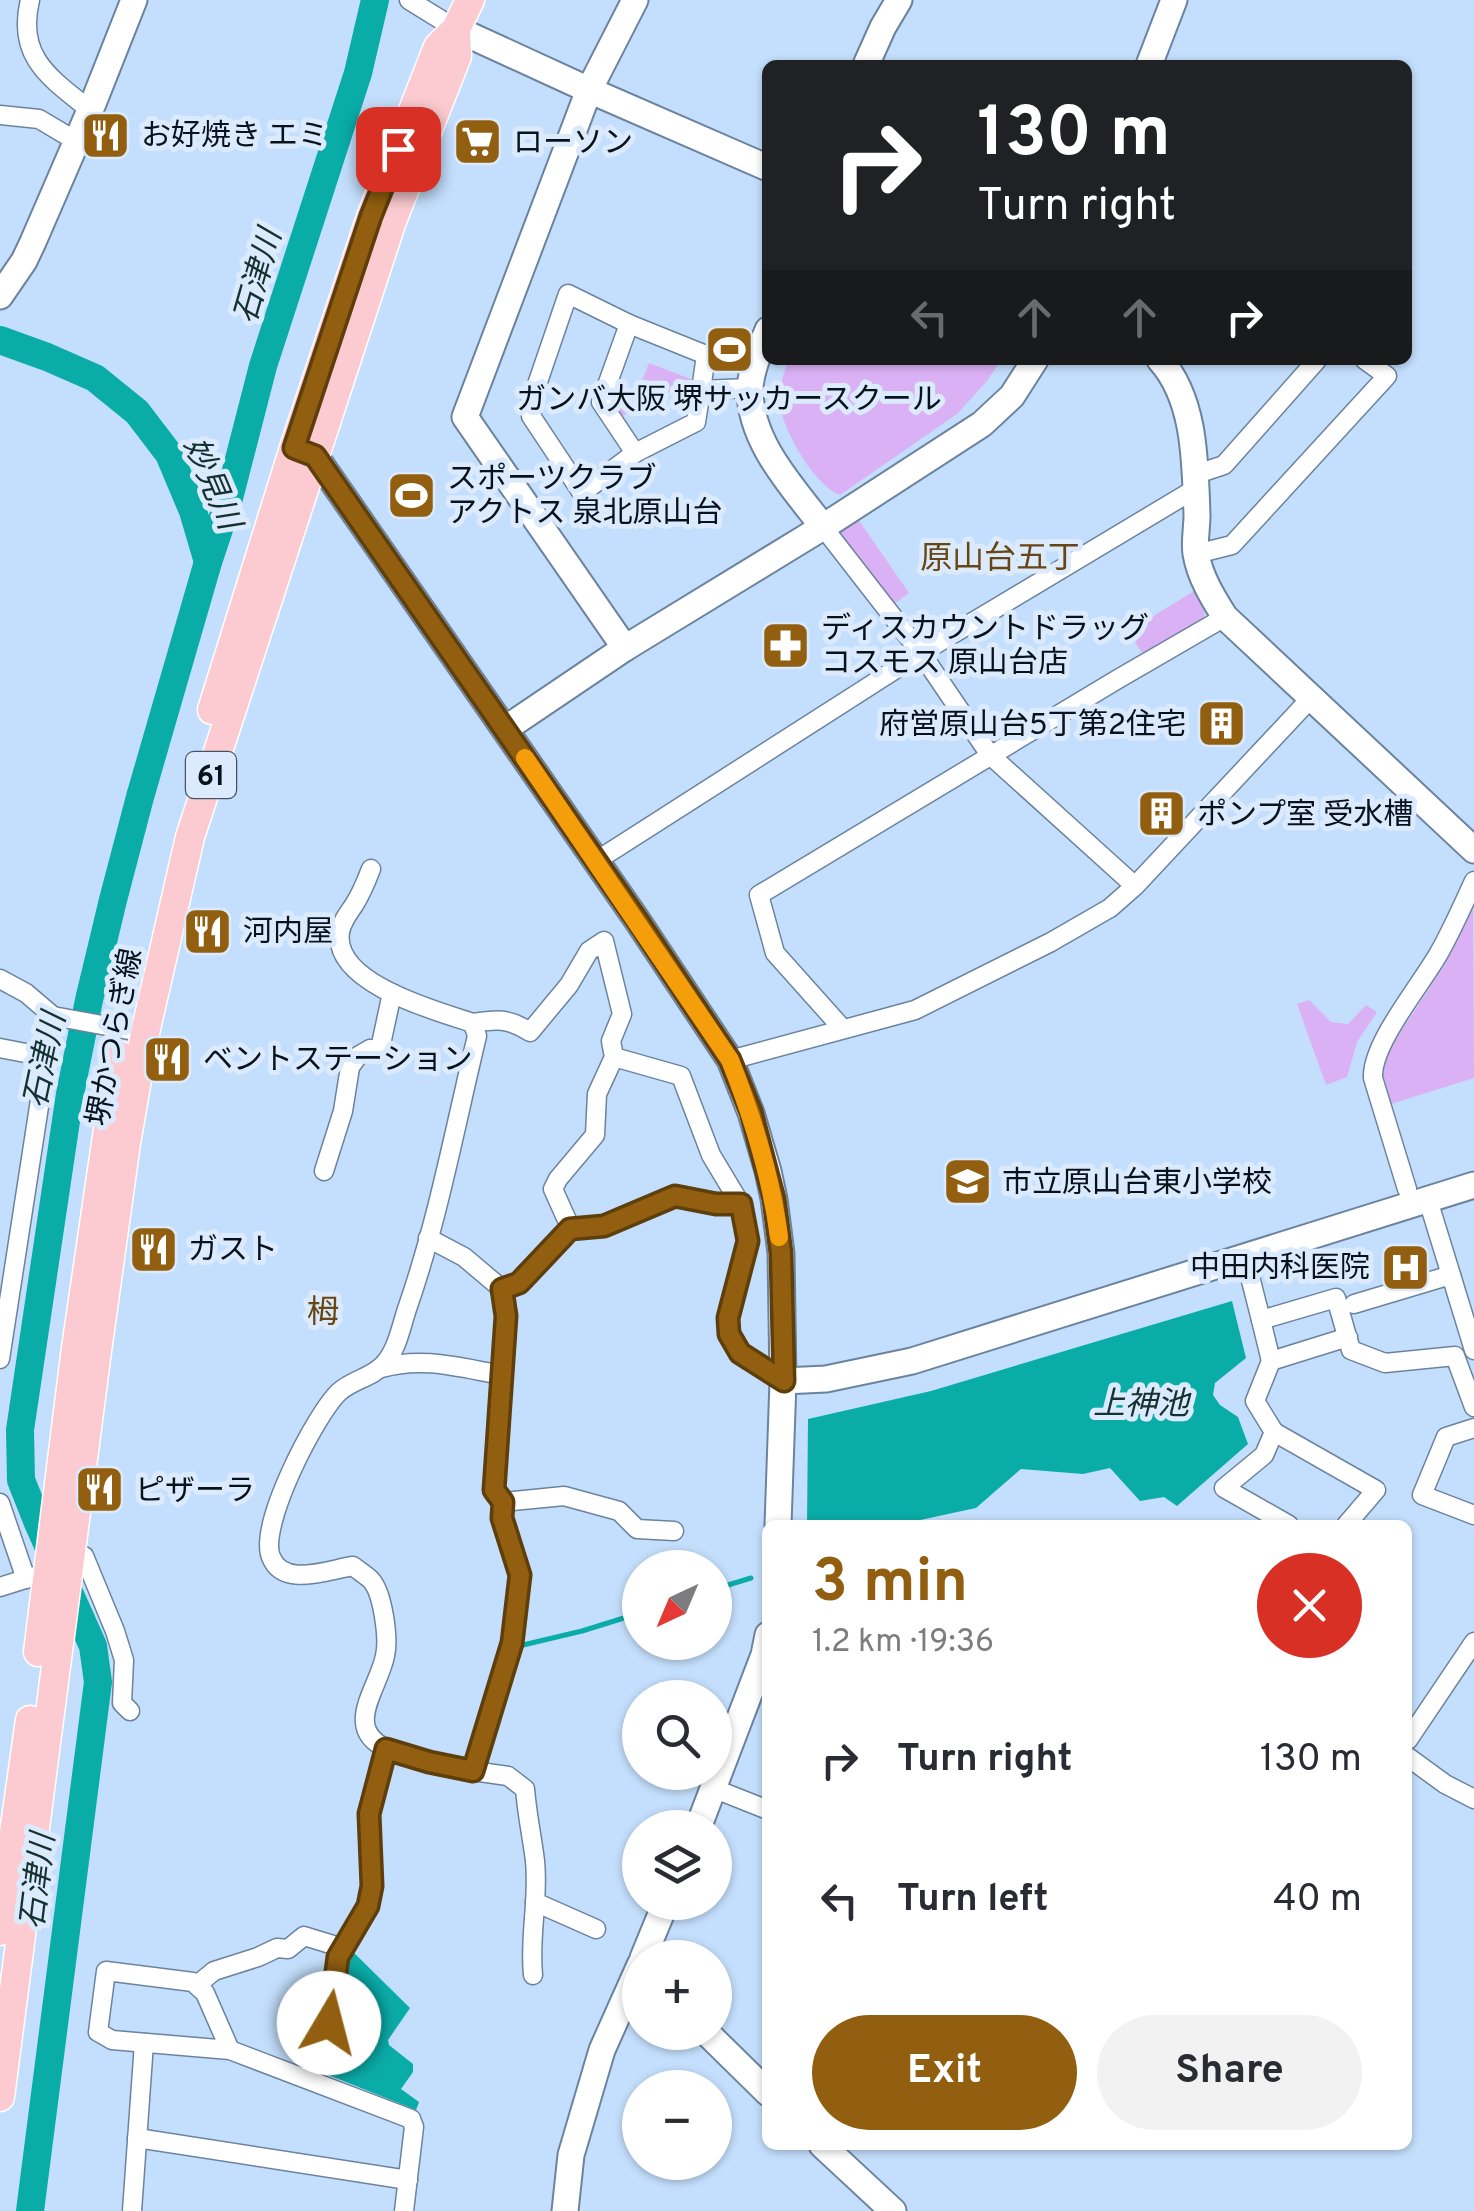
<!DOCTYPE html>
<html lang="en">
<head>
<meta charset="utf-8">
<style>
	:root { --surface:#fff; --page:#f2f2f3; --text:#2b2b33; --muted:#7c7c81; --accent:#915f0f }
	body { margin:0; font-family:Overpass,"Noto Sans JP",sans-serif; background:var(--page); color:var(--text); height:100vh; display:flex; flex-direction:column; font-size:38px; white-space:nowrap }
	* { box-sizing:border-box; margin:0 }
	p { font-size:32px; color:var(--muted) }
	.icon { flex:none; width:55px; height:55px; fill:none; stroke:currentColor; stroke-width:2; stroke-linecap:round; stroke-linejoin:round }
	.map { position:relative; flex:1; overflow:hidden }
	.sheet { position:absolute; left:762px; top:1520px; width:650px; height:630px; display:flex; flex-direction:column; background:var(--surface); border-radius:15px; box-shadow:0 2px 8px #0004 }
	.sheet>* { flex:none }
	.top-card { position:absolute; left:762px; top:60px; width:650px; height:305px; border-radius:15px; box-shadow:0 2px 8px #0004; background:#202124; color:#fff; overflow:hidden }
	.needle { width:65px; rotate:224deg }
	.buttons { position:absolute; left:622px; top:1550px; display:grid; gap:20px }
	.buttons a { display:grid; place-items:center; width:110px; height:110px; border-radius:50%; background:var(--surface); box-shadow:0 2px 8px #0004; font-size:50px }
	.pin { position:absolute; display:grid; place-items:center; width:85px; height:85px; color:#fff; margin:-42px; border-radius:20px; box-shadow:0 5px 15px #0006 }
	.me { position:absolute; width:110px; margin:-55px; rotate:8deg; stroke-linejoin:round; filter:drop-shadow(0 0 8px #0008) }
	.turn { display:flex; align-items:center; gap:35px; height:210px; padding:0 50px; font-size:45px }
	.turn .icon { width:130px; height:130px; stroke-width:2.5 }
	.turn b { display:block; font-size:70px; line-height:85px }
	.lanes { display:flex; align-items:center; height:95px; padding:0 50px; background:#0003; justify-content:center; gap:50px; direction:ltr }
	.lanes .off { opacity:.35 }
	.round { display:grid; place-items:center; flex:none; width:105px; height:105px; border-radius:52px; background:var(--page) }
	.summary { display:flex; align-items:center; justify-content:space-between; height:170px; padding:0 50px }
	h1 { font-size:60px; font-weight:700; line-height:75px; color:var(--accent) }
	.primary-button { display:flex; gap:20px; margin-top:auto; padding:20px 50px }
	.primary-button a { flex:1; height:115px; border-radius:60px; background:var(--accent); color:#fff; font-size:40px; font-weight:700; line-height:115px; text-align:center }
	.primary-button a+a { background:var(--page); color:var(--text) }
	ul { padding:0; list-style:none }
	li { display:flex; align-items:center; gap:30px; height:140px; padding:0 50px }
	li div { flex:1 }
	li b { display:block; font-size:38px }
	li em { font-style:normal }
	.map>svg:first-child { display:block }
	.green { fill:#dbb1f5 }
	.water { fill:#0aaca8 }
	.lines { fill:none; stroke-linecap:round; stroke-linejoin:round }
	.stream { stroke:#0aaca8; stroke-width:5 }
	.river { stroke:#0aaca8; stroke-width:28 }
	.street-casing { stroke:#6b839e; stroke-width:21 }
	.secondary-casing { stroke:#6b839e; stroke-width:29 }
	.primary-casing { stroke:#fff; stroke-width:31 }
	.street { stroke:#fff; stroke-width:18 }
	.secondary { stroke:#fff; stroke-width:25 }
	.primary { stroke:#fbcbd1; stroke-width:28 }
	.route-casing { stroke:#5e3e0a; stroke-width:25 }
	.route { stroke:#915f0f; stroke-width:18 }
	.slow { stroke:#f59e0b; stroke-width:18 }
	.labels { text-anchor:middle; stroke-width:10; stroke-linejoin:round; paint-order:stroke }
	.shield { fill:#dbebfd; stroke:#475360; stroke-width:2.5 }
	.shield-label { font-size:28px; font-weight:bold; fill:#08121c }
	.poi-label { font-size:30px; fill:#08121c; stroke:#dbebfd; text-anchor:start }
	.street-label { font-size:30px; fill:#08121c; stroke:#dbebfd }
	.water-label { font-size:32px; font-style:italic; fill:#14302f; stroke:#dbebfd }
	.neighbourhood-label { font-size:32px; fill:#684613; stroke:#dbebfd }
</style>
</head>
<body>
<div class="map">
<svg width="1474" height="2211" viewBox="0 0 1474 2211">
	<rect width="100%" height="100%" fill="#c4dffd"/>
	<g class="green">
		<path d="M 788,360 L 1001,360 L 987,381 L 957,414 L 840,495 C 816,487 784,432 780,406 C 777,392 784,373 788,360 Z"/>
		<path d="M 649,363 L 693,380 L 692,393 L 674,390 L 620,417 L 615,409 L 634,402 Z"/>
		<path d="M 858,519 L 909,593 L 891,606 L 839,538 L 840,531 Z"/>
		<path d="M 1194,591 L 1205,613 L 1202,622 L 1144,657 L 1129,631 Z"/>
		<path d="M 1473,903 L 1474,1078 L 1391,1104 L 1380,1063 L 1444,966 Z"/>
		<path d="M 1309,1000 L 1331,1022 L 1348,1024 L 1366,1005 L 1377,1012 L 1357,1042 L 1347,1077 L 1326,1085 L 1297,1004 Z"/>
	</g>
	<g class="water">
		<path d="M 1232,1301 L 1246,1358 L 1215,1383 L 1213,1395 L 1220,1405 L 1238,1417 L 1248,1444 L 1177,1506 L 1164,1497 L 1140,1501 L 1110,1468 L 1083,1474 L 1021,1469 L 976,1508 L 897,1525 L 807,1525 L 808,1419 L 931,1391 Z"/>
		<path d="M 350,1949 L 410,2008 L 388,2040 L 389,2045 L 413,2064 L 413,2072 L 401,2089 L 419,2102 L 416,2110 L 316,2070 L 344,1956 Z"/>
	</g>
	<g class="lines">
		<g class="stream">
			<path d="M 715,1589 L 751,1578"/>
			<path d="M 523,1645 L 582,1631 L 640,1613"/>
		</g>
		<g class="river">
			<path d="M 0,340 L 47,357 L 95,378 L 137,412 L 169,454 L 193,511 L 208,562"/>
			<path d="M 30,2211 L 98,1682 L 93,1646 L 38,1523 L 21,1480 L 20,1430 L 70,1094 L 89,1000 L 113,900 L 140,797 L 208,562 L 228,502 L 263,366 L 358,73 L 375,0"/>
		</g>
		<defs>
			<g id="street">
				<path d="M 30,0 C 16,57 50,78 90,110"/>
				<path d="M 409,0 L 456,29"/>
				<path d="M 0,115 L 39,119 L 76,141"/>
				<path d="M 629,324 L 601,402 L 635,453"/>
				<path d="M 701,390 L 696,422 L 635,453 L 582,493 L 531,416 L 530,405 L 568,294 L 629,324 L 706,355 L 701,390 L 749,388"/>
				<path d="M 1194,475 L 1224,465 L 1317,360"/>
				<path d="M 823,527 L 921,653 L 990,755 L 1135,886"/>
				<path d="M 1196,554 L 1232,545 L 1387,376 L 1365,360"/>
				<path d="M 596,861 L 921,653 L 1195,489"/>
				<path d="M 371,869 C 366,882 361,894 354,905 C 348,914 342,921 340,932 C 332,983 436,1011 473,1023"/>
				<path d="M 0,979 L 26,993 L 53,1016 L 145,1033"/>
				<path d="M 842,1028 L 775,953 L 759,895 L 1118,679 L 1225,617"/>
				<path d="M 0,1048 L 46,1057"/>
				<path d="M 614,1057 L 681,1076 L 711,1155 L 741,1205 L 748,1241 L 728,1318 L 729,1335 L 740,1353 L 783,1381"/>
				<path d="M 730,1060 L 915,1010 L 1051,942 L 1110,908 L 1135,886 L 1311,698"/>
				<path d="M 324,1171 L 343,1111 L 350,1067 L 358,1056 L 370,1049 L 380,1049 L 392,993"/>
				<path d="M 1407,1189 L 1373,1078 C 1371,1044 1421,985 1439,953 C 1452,930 1463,905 1474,881"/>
				<path d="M 1428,1200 L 1474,1350"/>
				<path d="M 428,1238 L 464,1257 L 502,1289 L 505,1316 L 494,1489 L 503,1502 L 502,1518 L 520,1575 L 513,1643 L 473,1771 L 508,1776 L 525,1789 C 527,1814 532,1837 535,1861 C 539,1900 529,1937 533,1975"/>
				<path d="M 1245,1257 L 1261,1320"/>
				<path d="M 502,1289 L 519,1283 L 571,1229 L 604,1226 L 675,1196 L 716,1205 L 741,1205"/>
				<path d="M 1354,1304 L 1451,1275"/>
				<path d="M 1348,1337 L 1271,1361 L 1261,1320 L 1336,1298 L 1351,1350 L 1385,1363 L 1455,1356 L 1474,1407"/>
				<path d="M 0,1359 L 53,1016"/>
				<path d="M 1271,1361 L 1255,1401 L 1274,1432"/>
				<path d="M 382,1368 C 422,1356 461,1368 502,1375"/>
				<path d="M 1474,1428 L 1446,1437 L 1422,1495 L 1474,1515"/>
				<path d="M 503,1502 L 564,1496 L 619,1511 L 637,1529 L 674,1531"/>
				<path d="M 0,1503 L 26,1579"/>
				<path d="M 1289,1525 L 1224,1488 L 1264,1455 L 1274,1432 L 1376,1490 L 1346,1525"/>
				<path d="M 84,1556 L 115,1631 L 124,1660 L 122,1703 L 130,1711"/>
				<path d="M 0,1587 L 38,1575"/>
				<path d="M 1408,1740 L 1474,1642"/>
				<path d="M 1408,1757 L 1445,1784 L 1474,1799"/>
				<path d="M 473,1771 C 446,1766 415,1762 389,1750 C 341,1729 378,1690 385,1656 C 389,1639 383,1593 371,1580 C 366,1575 359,1571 353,1566 C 327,1570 283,1588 271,1557 C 258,1526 315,1415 339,1392 C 352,1380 373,1377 384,1364 C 397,1350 401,1327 407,1309 C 438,1220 455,1127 477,1036 L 473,1023 C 497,1019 508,1018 530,1032 L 569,985 L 589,951 L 604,941 L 622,1014 L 611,1041 L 614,1057 L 597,1094 L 595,1135 L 558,1179 L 553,1189 L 571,1229"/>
				<path d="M 715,1789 L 768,1810"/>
				<path d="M 535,1902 L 596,1929"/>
				<path d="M 197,1985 L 214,1971 L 258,1957 L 277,1948 L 288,1949 L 304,1936 L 343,1948"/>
				<path d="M 230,2050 L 205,1993 L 193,1982 L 106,1971 L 98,2032 L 112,2040 L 230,2050 L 411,2119 L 414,2127 L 404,2211"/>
				<path d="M 311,2080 L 316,2037 L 329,2023 L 338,1957 L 368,1906 L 372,1886 L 369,1814 L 386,1749"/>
				<path d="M 137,2138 L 408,2180"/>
				<path d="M 132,2211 L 144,2043"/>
			</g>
			<g id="secondary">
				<path d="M 456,29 L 589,90 L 768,168"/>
				<path d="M 866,65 L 883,27 L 899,0"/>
				<path d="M 1149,65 L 1174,0"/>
				<path d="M 0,296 L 24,261 L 33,242 L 94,101 L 134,0"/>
				<path d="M 768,330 C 761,346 750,373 750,390 C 750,443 793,487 823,527"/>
				<path d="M 1160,360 C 1196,400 1195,464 1197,515 C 1197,528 1194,542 1196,554 C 1200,577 1213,598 1225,617 L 1474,850"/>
				<path d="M 301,451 L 315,456 L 637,920 L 730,1060 L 751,1113 L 768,1171 L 774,1199 L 781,1253 L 783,1381 L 778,1525"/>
				<path d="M 625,648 L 465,417 L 589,90 L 635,0"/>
				<path d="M 505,729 L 625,648 L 823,527 L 982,424 L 1012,396 L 1035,360"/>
				<path d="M 783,1381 L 826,1379 L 912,1361 L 1474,1185"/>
				<path d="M 698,1828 L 764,1655 L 768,1635"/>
				<path d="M 643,1958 L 666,1902"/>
				<path d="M 706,2032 L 768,2093"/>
				<path d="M 822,2145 L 893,2211"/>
				<path d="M 565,2211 L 571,2155 L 602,2050 L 640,1965"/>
			</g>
			<g id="primary">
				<path d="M 212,710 L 294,448 L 371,217 L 438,47 L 456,29 L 470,0"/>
				<path d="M 38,1652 L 76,1348 L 107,1136 L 121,1056"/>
				<path d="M 0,1931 L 30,1720"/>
				<path d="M 0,2097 L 97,1351 L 126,1143 L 145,1033 L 190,837 L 392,221 L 457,56 L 456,29"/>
			</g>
		</defs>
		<use href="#street" class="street-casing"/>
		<use href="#secondary" class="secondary-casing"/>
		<use href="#primary" class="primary-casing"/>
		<use href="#street" class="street"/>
		<use href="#secondary" class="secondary"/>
		<use href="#primary" class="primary"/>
	</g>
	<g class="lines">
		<defs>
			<path id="route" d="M 329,2023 L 338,1957 L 368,1906 L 372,1886 L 369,1814 L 386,1749 L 429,1762 L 473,1771 L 512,1643 L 520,1575 L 502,1518 L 503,1502 L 494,1490 L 506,1316 L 502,1289 L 519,1283 L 570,1229 L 604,1226 L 675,1196 L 716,1204 L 741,1204 L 748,1241 L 728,1318 L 729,1334 L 740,1353 L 784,1381 L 781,1253 L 774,1199 L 751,1112 L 730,1060 L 637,920 L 315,456 L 294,448 L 371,216 L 398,149"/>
		</defs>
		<use href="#route" class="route-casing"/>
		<use href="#route" class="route"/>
		<path class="slow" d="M 525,758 L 730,1060 C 753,1118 771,1175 779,1237"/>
	</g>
	<defs>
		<symbol id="restaurant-square" viewBox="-11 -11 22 22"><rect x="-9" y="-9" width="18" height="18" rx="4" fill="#915f0f" stroke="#dbebfd"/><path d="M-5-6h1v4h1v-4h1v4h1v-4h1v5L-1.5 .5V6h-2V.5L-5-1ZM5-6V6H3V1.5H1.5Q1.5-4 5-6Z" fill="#fff"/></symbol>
		<symbol id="supermarket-square" viewBox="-11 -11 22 22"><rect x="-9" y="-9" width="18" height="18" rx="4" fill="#915f0f" stroke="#dbebfd"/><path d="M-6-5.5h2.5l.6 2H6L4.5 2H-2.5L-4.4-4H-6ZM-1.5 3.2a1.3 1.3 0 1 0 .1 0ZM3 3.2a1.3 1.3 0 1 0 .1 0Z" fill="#fff"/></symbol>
		<symbol id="stadium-square" viewBox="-11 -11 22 22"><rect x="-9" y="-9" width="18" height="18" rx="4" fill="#915f0f" stroke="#dbebfd"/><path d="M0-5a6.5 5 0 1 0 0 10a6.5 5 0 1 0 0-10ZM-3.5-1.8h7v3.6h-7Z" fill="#fff"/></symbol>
		<symbol id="pharmacy-square" viewBox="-11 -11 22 22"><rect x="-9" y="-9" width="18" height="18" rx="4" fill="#915f0f" stroke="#dbebfd"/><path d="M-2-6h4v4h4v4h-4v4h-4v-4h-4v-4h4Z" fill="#fff"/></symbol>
		<symbol id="building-square" viewBox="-11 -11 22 22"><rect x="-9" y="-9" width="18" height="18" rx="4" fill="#915f0f" stroke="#dbebfd"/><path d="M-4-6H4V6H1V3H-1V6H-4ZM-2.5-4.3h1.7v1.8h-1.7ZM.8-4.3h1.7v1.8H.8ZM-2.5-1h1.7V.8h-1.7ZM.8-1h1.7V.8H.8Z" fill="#fff"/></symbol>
		<symbol id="school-square" viewBox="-11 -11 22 22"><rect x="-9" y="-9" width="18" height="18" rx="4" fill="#915f0f" stroke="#dbebfd"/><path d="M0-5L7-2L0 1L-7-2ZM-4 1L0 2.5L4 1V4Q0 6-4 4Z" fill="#fff"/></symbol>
		<symbol id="hospital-square" viewBox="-11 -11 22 22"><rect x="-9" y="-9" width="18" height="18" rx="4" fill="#915f0f" stroke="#dbebfd"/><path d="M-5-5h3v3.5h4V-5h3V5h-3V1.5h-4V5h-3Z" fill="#fff"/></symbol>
	</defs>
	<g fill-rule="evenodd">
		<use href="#restaurant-square" x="78" y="108" width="55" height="55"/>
		<use href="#supermarket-square" x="450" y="114" width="55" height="55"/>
		<use href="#stadium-square" x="702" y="322" width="55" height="55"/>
		<use href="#stadium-square" x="384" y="468" width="55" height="55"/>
		<use href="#pharmacy-square" x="758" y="618" width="55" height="55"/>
		<use href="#building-square" x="1194" y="696" width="55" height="55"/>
		<use href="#building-square" x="1134" y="786" width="55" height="55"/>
		<use href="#restaurant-square" x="180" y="904" width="55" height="55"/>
		<use href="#restaurant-square" x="140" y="1032" width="55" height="55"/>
		<use href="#school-square" x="940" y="1154" width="55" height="55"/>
		<use href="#restaurant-square" x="126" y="1222" width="55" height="55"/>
		<use href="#hospital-square" x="1378" y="1240" width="55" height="55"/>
		<use href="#restaurant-square" x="72" y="1462" width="55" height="55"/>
	</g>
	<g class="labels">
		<rect class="shield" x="186" y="752" width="50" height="46" rx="8"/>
		<g class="shield-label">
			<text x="211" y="785">61</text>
		</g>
		<g class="poi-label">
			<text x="141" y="145">お好焼き エミ</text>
			<text x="513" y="152">ローソン</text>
			<text x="729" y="409" text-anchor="middle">ガンバ大阪 堺サッカースクール</text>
			<text x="447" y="488">スポーツクラブ<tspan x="447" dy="34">アクトス 泉北原山台</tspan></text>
			<text x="821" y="638">ディスカウントドラッグ<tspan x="821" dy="34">コスモス 原山台店</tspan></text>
			<text x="1186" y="734" text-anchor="end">府営原山台5丁第2住宅</text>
			<text x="1197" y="824">ポンプ室 受水槽</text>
			<text x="243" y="941">河内屋</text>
			<text x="203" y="1069">ベントステーション</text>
			<text x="1002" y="1192">市立原山台東小学校</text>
			<text x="188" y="1259">ガスト</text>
			<text x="1370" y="1277" text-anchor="end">中田内科医院</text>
			<text x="135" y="1500">ピザーラ</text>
		</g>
		<g class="street-label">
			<text transform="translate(114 1037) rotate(-79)" y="10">堺かつらぎ線</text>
		</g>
		<g class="water-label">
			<text transform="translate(257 276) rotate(-74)" y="11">石津川</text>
			<text transform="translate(213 483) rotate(67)" y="11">妙見川</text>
			<text transform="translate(44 1060) rotate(-78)" y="11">石津川</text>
			<text x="1141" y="1414">上神池</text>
			<text transform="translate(37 1881) rotate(-83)" y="11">石津川</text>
		</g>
		<g class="neighbourhood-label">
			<text x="1000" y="568">原山台五丁</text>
			<text x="323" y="1322">栂</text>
		</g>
	</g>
</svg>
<div class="buttons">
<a><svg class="needle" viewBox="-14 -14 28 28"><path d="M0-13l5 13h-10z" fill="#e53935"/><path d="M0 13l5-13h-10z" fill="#7c7c81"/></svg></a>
<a><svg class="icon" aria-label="search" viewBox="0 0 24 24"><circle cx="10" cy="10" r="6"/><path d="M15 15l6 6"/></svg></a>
<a><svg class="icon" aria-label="layers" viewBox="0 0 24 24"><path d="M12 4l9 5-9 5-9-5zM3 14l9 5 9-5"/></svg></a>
<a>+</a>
<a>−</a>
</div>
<div class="pin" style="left:398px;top:149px;background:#d93025"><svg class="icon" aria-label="arrive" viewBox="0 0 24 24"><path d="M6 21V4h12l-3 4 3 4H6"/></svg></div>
<svg class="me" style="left:329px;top:2023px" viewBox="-20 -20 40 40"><circle r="19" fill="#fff"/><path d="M0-13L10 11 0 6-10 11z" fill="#915f0f"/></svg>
<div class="top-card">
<div class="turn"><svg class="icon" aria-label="right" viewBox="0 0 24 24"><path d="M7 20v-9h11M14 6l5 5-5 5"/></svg><div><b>130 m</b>Turn right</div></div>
<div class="lanes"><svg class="icon off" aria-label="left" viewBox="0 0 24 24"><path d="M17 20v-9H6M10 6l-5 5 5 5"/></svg><svg class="icon off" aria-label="ahead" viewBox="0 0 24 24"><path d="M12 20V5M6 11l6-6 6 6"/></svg><svg class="icon off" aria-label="ahead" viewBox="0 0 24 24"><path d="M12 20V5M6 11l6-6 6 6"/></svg><svg class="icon" aria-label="right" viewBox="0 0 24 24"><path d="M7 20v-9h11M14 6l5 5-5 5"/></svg></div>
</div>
<section class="sheet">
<div class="summary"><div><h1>3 min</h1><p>1.2 km · 19:36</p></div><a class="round" style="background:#d93025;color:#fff"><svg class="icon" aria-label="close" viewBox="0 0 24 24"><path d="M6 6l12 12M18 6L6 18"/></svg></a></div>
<ul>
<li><svg class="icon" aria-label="right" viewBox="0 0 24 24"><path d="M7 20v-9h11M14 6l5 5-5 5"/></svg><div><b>Turn right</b></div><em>130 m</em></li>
<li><svg class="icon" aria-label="left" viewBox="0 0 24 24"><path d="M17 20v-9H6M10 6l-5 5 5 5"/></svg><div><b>Turn left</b></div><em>40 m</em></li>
</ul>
<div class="primary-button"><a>Exit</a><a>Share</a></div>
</section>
</div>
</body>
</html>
